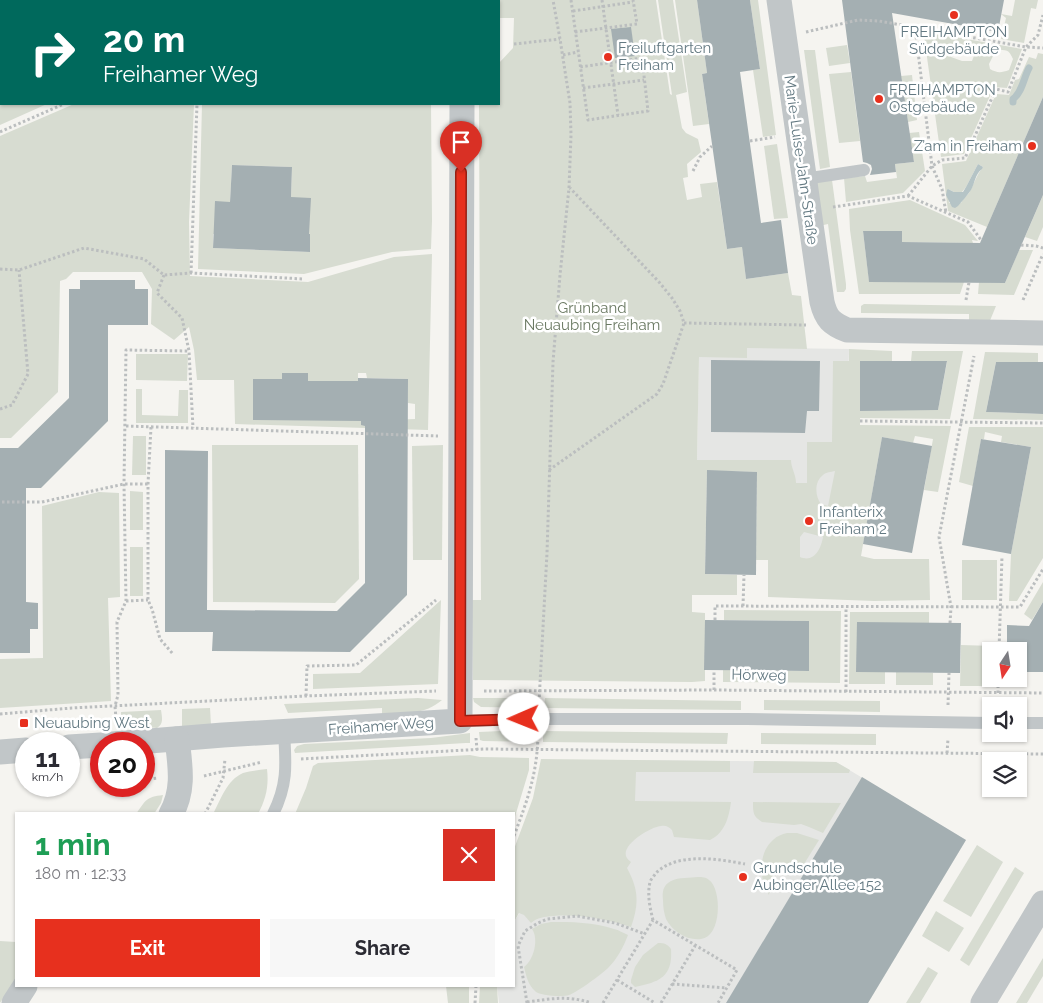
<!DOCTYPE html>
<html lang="en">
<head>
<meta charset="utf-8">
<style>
	:root { --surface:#fff; --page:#f7f7f7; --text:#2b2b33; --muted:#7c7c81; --accent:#e7301e }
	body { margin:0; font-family:Raleway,sans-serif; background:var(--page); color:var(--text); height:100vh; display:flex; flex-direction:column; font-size:19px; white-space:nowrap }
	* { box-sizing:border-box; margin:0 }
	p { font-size:16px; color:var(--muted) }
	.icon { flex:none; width:28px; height:28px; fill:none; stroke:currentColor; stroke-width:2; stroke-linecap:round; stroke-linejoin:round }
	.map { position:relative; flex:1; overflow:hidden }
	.side { position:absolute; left:15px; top:812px; width:500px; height:175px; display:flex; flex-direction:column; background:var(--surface); border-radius:0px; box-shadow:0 1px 4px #0004 }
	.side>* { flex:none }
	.guide { position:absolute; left:0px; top:0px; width:500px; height:105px; box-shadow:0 1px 4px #0004; background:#00695c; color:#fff; overflow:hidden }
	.needle { width:32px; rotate:192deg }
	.buttons { position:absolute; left:982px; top:642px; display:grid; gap:10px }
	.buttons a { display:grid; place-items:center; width:45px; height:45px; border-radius:0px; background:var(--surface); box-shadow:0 1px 4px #0004; font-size:25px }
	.speed { position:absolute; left:15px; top:732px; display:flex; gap:10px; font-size:25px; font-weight:700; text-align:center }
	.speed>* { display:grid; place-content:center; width:65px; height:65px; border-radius:50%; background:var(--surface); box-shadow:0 1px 4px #0004; line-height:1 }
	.speed small { font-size:12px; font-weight:400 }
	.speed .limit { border:8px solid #d22; background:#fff; color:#111 }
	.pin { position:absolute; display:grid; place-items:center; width:42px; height:42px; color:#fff; margin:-51px -21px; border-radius:50% 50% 50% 0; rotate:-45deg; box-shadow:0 0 5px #0007 }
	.pin .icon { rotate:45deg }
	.me { position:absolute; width:55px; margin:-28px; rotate:269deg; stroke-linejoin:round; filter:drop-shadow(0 0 4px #0008) }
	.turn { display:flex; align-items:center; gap:18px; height:105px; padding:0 20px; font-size:22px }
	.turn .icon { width:65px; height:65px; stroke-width:2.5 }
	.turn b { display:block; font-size:35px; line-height:42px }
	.round { display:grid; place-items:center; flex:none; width:52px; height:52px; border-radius:0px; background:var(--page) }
	.head { display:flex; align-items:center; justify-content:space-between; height:85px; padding:0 20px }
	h1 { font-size:30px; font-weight:700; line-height:38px; color:#1e9e55 }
	.cta { display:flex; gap:10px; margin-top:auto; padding:10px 20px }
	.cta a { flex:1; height:58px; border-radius:0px; background:var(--accent); color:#fff; font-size:20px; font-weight:700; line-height:58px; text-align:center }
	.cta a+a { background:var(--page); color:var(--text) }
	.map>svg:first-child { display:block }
	.built { fill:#e5e6e4 }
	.green { fill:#d7dcd1; fill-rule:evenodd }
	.water { fill:#b5c4c6 }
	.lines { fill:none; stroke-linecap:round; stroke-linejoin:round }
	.stream { stroke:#b5c4c6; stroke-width:7 }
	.building { fill:#a4afb2 }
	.path { stroke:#bbbebf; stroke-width:3; stroke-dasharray:2.5 2.5; stroke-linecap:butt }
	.lane { stroke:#c1c6c8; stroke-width:12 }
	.street { stroke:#c1c6c8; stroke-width:25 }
	.route-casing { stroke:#961f14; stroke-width:12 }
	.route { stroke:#e7301e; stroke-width:9 }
	.poi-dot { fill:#e7301e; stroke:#fff; stroke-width:2 }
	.labels { text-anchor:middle; stroke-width:5; stroke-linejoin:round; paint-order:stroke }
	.poi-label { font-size:15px; fill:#637982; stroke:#fff; text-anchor:start }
	.street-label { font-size:15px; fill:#637982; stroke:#fff }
	.park-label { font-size:15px; fill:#6a7962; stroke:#fff }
</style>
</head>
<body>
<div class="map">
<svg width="1043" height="1003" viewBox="0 0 1043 1003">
	<rect width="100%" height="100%" fill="#f5f4f0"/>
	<g class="built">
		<path d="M 699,347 L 849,349 L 847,431 L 818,582 L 788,582 L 788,461 L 697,460 Z"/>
		<path d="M 612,760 L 836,762 L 966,840 L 868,1003 L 499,1003 L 497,986 L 514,986 L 514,922 Z"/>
	</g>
	<g class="green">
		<path d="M 0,0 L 40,0 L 40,1 L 1,1 L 1,104 L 47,104 L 0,125 Z"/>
		<path d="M 383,0 L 656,0 L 670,94 L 672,95 L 658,0 L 673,0 L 687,92 L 676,95 L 682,128 L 686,133 L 698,139 L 701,152 L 687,164 L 688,177 L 683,178 L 687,200 L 702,197 L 700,184 L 717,182 L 727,249 L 742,247 L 746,279 L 788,273 L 792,295 L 801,296 L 807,349 L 747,348 L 747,358 L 699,357 L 697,460 L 791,460 C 791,468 796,474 796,483 L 807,483 L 807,442 L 832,442 L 833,361 L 849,361 L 849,349 L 892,351 L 892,361 L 860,361 L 860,410 L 938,410 L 947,362 L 911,361 L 912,351 L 963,351 L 950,419 L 860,418 L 860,425 L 951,426 L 938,492 L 924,490 L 933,439 L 915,436 L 913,443 L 882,437 L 861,556 L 874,559 L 929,559 L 930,600 L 874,601 L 768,597 L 768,560 L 756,560 L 757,472 L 707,471 L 705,574 L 737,575 L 737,595 L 692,595 L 692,612 L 705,613 L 705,681 L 692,682 L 473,680 L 472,600 L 481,600 L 479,104 L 499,104 L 499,63 L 513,48 L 514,18 L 499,18 L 499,1 L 383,1 ZM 835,471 L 828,506 L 821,504 C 815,496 814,482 823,475 C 826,472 831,472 835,471 ZM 804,532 L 823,537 C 821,549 814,563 800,557 L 800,537 Z"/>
		<path d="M 675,0 L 697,0 L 707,73 L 702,74 L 709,124 L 693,126 Z"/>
		<path d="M 750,0 L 758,0 L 776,135 L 763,137 L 753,70 L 760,69 Z"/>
		<path d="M 1015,0 L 1038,0 L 1036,9 L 1031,8 L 1024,43 L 1001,39 L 1006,18 L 1001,14 L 1012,16 Z"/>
		<path d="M 933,33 L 1022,49 L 1007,88 L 994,87 L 964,154 L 941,157 L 924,36 ZM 956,46 L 973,49 L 975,53 L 972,61 L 962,61 L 951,57 L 949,51 ZM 999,50 C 1009,50 1009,51 1013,59 L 1009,70 C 1001,73 997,73 990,69 L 989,64 L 993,56 Z"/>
		<path d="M 847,45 L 850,63 L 829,66 L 826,48 Z"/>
		<path d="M 804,50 L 815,50 L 830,167 L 820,169 Z"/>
		<path d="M 1038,53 L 1043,54 L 1043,97 L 987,227 L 948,211 L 942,164 L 966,161 L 996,94 L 1009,95 L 1015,80 L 1019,79 L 1029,57 L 1036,59 ZM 978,164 L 983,167 C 977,174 975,182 971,189 C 969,195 964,197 961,203 L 949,203 L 948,189 L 954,192 L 962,192 L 966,187 Z"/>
		<path d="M 851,72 L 860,141 L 839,143 L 829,74 Z"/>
		<path d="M 912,75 L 917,120 L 908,122 L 901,76 Z"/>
		<path d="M 74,104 L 194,104 L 189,222 L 190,276 L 308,282 L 394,257 L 432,254 L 428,430 L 235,424 L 234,380 L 197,380 L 194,350 L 189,327 L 174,340 L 151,324 L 152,289 L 142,272 L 73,272 L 66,279 L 60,281 L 58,392 L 11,438 L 0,438 L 0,136 ZM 283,373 L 308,373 L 308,381 L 358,381 L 358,373 L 366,373 L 367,378 L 408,379 L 408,403 L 415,404 L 415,419 L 387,420 L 387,426 L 361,425 L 361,421 L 282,379 Z"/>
		<path d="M 202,104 L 431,104 L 432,221 L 431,249 L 392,252 L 304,274 L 198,269 ZM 232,165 L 292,167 L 291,197 L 302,233 L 310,234 L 310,252 L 213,248 L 213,234 L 223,234 L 230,202 Z"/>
		<path d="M 919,132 L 925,171 L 903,193 L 846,202 L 844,178 L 865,176 L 867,182 L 897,178 L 895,164 L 914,162 L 909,133 Z"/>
		<path d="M 777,144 L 788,218 L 774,219 L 764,146 Z"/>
		<path d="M 832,180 L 846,284 L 846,289 L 844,292 L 837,292 L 828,224 L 819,226 L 814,183 Z"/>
		<path d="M 1043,195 L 1043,227 L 1037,241 L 1025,237 Z"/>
		<path d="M 910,200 L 965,225 L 978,241 L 972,240 L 973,243 L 902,242 L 902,231 L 863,231 L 869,281 L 964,282 L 960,294 L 859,294 L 850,230 L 849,209 Z"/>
		<path d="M 1019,250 L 1033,250 L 1014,295 L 978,294 L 979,282 L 1005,283 Z"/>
		<path d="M 864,304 L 996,306 L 989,323 L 969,322 L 969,314 L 861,313 L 861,306 Z"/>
		<path d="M 985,352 L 1038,353 L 1038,362 L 996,362 L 986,412 L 1043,414 L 1043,420 L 973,419 Z"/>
		<path d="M 136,354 L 188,354 L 187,381 L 136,380 Z"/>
		<path d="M 136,389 L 142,389 L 142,415 L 178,416 L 179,390 L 188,390 L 188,423 L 136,423 Z"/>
		<path d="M 969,427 L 1043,427 L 1043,558 L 1017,601 L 1009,601 L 1011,554 L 1031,447 L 1001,442 L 1002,436 L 985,432 L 984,439 L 981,439 L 973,486 L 959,482 Z"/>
		<path d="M 133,436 L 146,436 L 146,475 L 132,475 Z"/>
		<path d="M 212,445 L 358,445 L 359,579 L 335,603 L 213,602 Z"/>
		<path d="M 443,445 L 442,560 L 413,560 L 412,446 Z"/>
		<path d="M 130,491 L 143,492 L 143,530 L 130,530 Z"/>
		<path d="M 99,492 L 119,493 L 120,597 L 108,598 L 111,701 L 0,708 L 0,659 L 43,658 L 42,506 Z"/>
		<rect x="130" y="547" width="13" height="49"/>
		<rect x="962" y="560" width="35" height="40"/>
		<path d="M 1043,582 L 1043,602 L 1032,620 L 1024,614 Z"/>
		<path d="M 441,600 L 438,684 L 313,689 L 313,674 L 360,673 Z"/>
		<path d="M 724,610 L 841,611 L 840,683 L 723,682 L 723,670 L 809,671 L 809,621 L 724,620 Z"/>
		<path d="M 850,612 L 929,612 L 929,623 L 857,672 L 885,672 L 885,684 L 849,684 Z"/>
		<path d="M 961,645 L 994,646 L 994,651 L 991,651 L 991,679 L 993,679 L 993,686 L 960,686 Z"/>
		<path d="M 896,672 L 933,673 L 933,685 L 896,685 Z"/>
		<path d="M 418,698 L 442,700 C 425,715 404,713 382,715 L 382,708 L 288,713 L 284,704 Z"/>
		<path d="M 473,698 L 531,698 L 531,708 L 481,707 L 474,702 Z"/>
		<path d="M 545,698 L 741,701 L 741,710 L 544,708 Z"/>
		<path d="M 764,700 L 880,701 L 880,712 L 764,710 Z"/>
		<path d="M 210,708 L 211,725 L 182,727 L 182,709 Z"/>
		<path d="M 161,710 C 162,717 164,724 157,728 L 125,725 L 121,718 L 121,712 Z"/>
		<path d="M 501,731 L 530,731 L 530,742 L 483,741 L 480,740 L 479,732 Z"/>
		<path d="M 543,731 L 728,733 L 727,744 L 543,742 Z"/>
		<path d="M 470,733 L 470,743 L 466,743 L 295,753 L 294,750 L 297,746 L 304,744 L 431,738 Z"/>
		<path d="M 761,733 L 876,734 L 876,745 L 761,744 Z"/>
		<path d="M 470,755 L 480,757 L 529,758 L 529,770 L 514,820 L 514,814 L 295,814 L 306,788 L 313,766 L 318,763 Z"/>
		<path d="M 541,759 L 730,761 L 730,772 L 636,772 L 635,801 L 731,802 C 729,817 725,833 710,840 L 674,837 L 672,830 C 669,827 666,825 661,826 C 649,827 612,850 631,862 L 627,868 C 639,890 639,904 631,927 C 605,919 580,914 553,916 C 544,917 538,917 531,923 L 524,915 L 519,913 L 514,922 L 514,849 L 533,798 Z"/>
		<path d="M 754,761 L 836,762 L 850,770 L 849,773 L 753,773 Z"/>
		<path d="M 267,769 C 269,786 266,799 258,814 L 213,814 C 221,799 227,780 243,773 C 250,771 259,770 267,769 Z"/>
		<path d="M 163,795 L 161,803 L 154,814 L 136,814 C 146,800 146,797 163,795 Z"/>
		<path d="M 753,802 L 841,803 L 823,833 L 809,827 L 801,824 L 794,825 L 762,822 C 753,816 753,813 753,802 Z"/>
		<path d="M 787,833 L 797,833 L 819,840 L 804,864 C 793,862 778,862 773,875 C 771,881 770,889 769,895 C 759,879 758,853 773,840 C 777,836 782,834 787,833 Z"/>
		<path d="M 977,845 L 1003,862 L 971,917 L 943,901 Z"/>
		<path d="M 1015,867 L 1024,873 L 969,966 L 960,960 Z"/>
		<path d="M 698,877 C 702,877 706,877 709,880 C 722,889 722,937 701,939 C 687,941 672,931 666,919 C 664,913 663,907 663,900 C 662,892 663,885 671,881 C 679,877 690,878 698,877 Z"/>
		<path d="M 936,911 L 964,928 L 949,952 L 922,936 Z"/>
		<path d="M 551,922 C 571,922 594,922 614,929 C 619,930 623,933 628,935 C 623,948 617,959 608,968 C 602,974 576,993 569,995 C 563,997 539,996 535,991 C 528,985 526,975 524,967 C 534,960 539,939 532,929 L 541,924 Z"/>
		<path d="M 0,941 L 16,942 L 16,979 L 0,1003 Z"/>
		<path d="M 658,943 C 665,943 667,944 671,949 C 673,977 659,982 635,987 L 631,983 L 631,980 L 635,967 L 643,955 Z"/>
		<path d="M 1043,958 L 1043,976 L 1027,1003 L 1016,1003 Z"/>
		<path d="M 928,967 L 938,973 L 920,1003 L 906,1003 Z"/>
		<path d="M 446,986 L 469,986 L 469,1003 L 448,1003 Z"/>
		<path d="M 480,986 L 497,986 L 498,1003 L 479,1003 Z"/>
	</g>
	<path class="water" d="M 978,164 L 983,167 L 982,169 C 975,174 975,183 971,190 C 967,196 962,201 958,206 L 955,208 L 952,207 L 946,195 L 947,190 L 948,189 L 954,192 L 963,192 L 966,187 Z"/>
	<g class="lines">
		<path class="stream" d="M 1013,102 L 1013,99 C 1022,93 1024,77 1029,68"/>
	</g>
	<g class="building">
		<path d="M 697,0 L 750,0 L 760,69 L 740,72 L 761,223 L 781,220 L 788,273 L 746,279 L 742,247 L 727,249 L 702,74 L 707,73 Z"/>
		<path d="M 842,0 L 1004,0 L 998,32 L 892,13 L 914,162 L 895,164 L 896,172 L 870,175 L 872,169 L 871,165 L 867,163 L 863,162 Z"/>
		<path d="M 631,27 L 635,56 L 615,58 L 611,29 Z"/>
		<path d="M 1043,97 L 1043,195 L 1005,283 L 869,282 L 863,231 L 902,231 L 902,242 L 980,243 Z"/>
		<path d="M 232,165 L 292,167 L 291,197 L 311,198 L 309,234 L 310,234 L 310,252 L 213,248 L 215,201 L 230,202 Z"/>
		<path d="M 80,280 L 135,280 L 135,289 L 148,289 L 148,325 L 108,325 L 108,421 L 41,488 L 26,488 L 26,602 L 38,603 L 38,629 L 30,629 L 30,653 L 0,653 L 0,448 L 18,448 L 69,398 L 69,289 L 80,289 Z"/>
		<path d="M 711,360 L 820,361 L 819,411 L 807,411 L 805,433 L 711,432 Z"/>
		<path d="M 860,361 L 947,361 L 938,410 L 860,411 Z"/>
		<path d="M 996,362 L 1043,362 L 1043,414 L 986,412 Z"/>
		<path d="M 282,373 L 308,373 L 308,381 L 358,381 L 358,378 L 408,379 L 407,595 L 350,652 L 212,651 L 213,632 L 165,632 L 165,450 L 208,451 L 207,610 L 337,611 L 365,583 L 365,426 L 361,425 L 361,421 L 253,420 L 253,379 L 282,379 Z"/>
		<path d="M 882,437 L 932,446 L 912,553 L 863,544 Z"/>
		<path d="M 981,439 L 1031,447 L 1011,554 L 962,545 Z"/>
		<path d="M 707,470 L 757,472 L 756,575 L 705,574 Z"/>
		<path d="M 1043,602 L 1043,672 L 1019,672 L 1019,651 L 1007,651 L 1007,625 L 1029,626 Z"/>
		<path d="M 705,620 L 809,621 L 809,671 L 704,670 Z"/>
		<path d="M 857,622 L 961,623 L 960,673 L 856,672 Z"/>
		<path d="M 862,777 L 966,840 L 868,1003 L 726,1003 Z"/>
	</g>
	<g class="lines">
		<g class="path">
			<path d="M 447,0 L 447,1"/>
			<path d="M 571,0 L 588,120 L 648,111 L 642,58 L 580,67"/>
			<path d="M 602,0 L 618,115"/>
			<path d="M 184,1 L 184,0"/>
			<path d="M 573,11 L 633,2"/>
			<path d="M 915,27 L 932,166 L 942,189 L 946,213"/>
			<path d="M 575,32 L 637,24 L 633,0"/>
			<path d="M 806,32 L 858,20 L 879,21 L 1026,47 L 1043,48"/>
			<path d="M 514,44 L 560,39"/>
			<path d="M 563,55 L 578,52"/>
			<path d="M 583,88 L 644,80"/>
			<path d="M 0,132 L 64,104"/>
			<path d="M 750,141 L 775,137"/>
			<path d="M 693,171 L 700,157 L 712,146"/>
			<path d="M 908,196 L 932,166 L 942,160 L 965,158 L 996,89 L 1008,92 L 1026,47 L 1038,35 L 1043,15"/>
			<path d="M 833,207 L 908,196 L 968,222 L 981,240"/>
			<path d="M 1021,245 L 1036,246 L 1043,248"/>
			<path d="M 0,269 L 19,270 L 84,248 L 144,259 L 164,275 L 191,273 L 304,279"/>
			<path d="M 191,273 L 197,104"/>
			<path d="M 164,275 L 157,293 L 182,318 L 189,351 L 193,428"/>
			<path d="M 966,300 L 969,282"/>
			<path d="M 1023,300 L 1043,254"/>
			<path d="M 684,323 L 806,325"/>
			<path d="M 0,409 L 12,405 L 28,374 L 19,270"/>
			<path d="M 860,421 L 1043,423"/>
			<path d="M 126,426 L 438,436"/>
			<path d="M 151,427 L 148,484 L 148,600 L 152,609 L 160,639 L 173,654"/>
			<path d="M 549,470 L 657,394 L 663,384 L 684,323 L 680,311 L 672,298 L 659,282 L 570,188"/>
			<path d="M 2,502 L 42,502 L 124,484 L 148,484"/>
			<path d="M 126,601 L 148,600"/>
			<path d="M 743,606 L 744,575"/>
			<path d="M 715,620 L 715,606 L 1020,607 L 1043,569"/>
			<path d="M 950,623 L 951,607 L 939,537 L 974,356"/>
			<path d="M 999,651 L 1002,556"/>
			<path d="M 714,690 L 714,670"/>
			<path d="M 484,691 L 714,690 L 1043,693"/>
			<path d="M 846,692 L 846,607"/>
			<path d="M 998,693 L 998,679"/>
			<path d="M 306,696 L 307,666 L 356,665 L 436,600"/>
			<path d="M 539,702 L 547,553 L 553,362 L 560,275 L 569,188 L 571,135 L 570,103 L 560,39 L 553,0"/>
			<path d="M 948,705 L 949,673"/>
			<path d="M 0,714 L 72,708 L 306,696 L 436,691"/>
			<path d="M 116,719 L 115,706 L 118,695 L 117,622 L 126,601 L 124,484 L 126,350 L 189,351"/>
			<path d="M 476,738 L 477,750"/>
			<path d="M 947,753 L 948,739"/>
			<path d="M 301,759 L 485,749 L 1043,754"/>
			<path d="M 204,776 L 262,762"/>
			<path d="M 144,777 L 150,779 L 158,778"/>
			<path d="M 205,814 L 223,778 L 225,759"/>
			<path d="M 514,836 C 527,801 537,775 538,736"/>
			<path d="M 653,920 C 650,908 647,895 650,882 C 651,879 654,876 656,873 C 677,852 719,859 745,864"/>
			<path d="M 617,980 L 655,1003"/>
			<path d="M 672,984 L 727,988"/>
			<path d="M 527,1002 C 550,999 568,995 591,1003"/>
			<path d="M 475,1003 L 476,986"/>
			<path d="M 527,1003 L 518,946 L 525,931 L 538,923 L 547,919 L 577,916 L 615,923 L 645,934"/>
			<path d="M 603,1003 L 653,920 L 737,970 L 718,1003"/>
			<path d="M 661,1003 L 695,946"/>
		</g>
		<g class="lane">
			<path d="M 804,179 L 864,170"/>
			<path d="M 460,721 L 538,719 L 747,719 L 991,723"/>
			<path d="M 1019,723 L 1043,723"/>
			<path d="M 273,814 C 288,784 286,764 284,732"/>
		</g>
		<g class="street">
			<path d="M 779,0 L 822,302 C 826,319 832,324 847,330 L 1043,333"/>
			<path d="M 113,744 L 223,735 L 460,721 L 462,104"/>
			<path d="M 69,747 L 101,745"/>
			<path d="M 0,752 L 26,750"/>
			<path d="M 171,814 C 185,789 180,765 177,739"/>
			<path d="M 14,1003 L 25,986"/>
			<path d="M 983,1003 L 1043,903"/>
		</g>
	</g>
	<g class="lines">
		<defs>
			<path id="route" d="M 461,172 L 460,721 L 524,719"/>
		</defs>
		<use href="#route" class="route-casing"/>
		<use href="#route" class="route"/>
	</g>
	<g class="poi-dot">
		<circle cx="954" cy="15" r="5"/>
		<circle cx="608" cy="57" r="5"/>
		<circle cx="879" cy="99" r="5"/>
		<circle cx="1032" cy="146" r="5"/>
		<circle cx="809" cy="521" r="5"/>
		<rect x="19" y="718" width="10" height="10" rx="2.5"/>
		<circle cx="743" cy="877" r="5"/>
	</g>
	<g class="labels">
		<g class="poi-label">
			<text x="954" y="37" text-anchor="middle">FREIHAMPTON<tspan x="954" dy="17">Südgebäude</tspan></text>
			<text x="618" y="53">Freiluftgarten<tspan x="618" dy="17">Freiham</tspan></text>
			<text x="889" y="95">FREIHAMPTON<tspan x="889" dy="17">Ostgebäude</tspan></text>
			<text x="1022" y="151" text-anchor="end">Z’am in Freiham</text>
			<text x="819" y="517">Infanterix<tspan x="819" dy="17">Freiham 2</tspan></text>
			<text x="34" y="728">Neuaubing West</text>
			<text x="753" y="873">Grundschule<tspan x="753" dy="17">Aubinger Allee 152</tspan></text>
		</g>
		<g class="street-label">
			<text transform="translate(801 160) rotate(82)" y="5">Marie-Luise-Jahn-Straße</text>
			<text transform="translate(759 675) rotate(1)" y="5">Hörweg</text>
			<text transform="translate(381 726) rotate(-4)" y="5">Freihamer Weg</text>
		</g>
		<g class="park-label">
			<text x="592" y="313">Grünband<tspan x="592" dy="17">Neuaubing Freiham</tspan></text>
		</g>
	</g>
</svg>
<div class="buttons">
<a><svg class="needle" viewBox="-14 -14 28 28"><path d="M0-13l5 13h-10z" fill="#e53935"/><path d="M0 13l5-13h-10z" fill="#7c7c81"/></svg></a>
<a><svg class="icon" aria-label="sound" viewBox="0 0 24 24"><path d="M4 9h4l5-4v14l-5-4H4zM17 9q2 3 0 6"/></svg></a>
<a><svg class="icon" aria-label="layers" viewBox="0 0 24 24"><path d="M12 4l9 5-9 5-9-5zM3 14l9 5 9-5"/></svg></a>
</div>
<div class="speed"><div>11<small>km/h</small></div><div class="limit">20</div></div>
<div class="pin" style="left:461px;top:172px;background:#d93025"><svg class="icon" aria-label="arrive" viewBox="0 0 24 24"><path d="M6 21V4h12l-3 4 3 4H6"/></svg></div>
<svg class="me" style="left:524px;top:719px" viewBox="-20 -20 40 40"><circle r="19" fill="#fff"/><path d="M0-13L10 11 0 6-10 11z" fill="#e7301e"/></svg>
<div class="guide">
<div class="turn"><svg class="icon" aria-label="right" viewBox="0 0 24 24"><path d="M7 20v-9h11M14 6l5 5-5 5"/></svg><div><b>20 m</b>Freihamer Weg</div></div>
</div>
<section class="side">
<div class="head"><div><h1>1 min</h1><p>180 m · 12:33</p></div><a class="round" style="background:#d93025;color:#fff"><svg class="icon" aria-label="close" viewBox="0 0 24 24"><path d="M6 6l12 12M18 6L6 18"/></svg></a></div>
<div class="cta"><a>Exit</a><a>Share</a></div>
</section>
</div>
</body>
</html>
